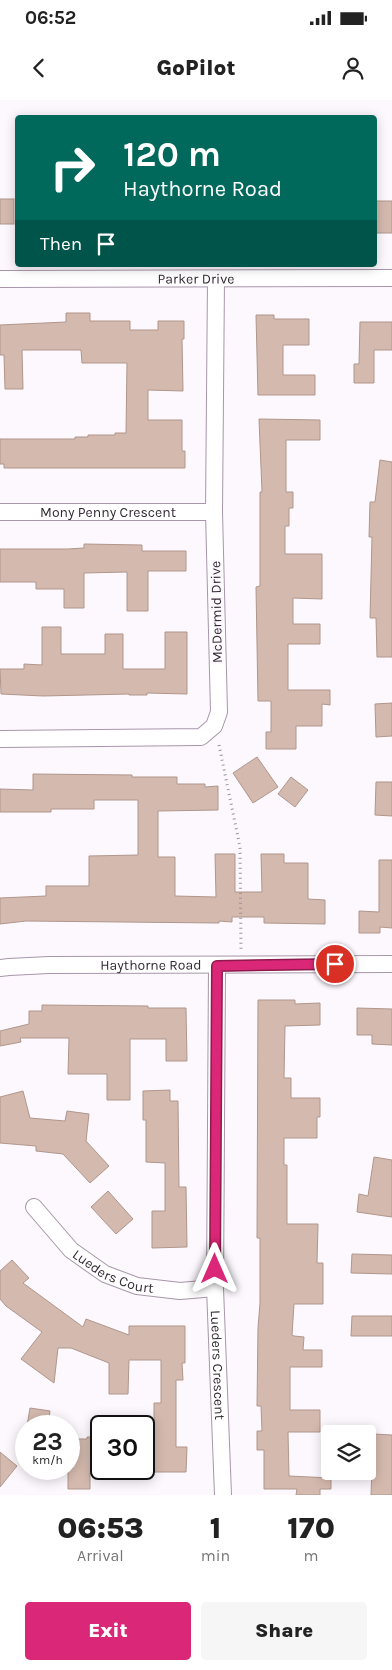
<!DOCTYPE html>
<html lang="en">
<head>
<meta charset="utf-8">
<style>
	:root { --surface:#fff; --page:#f6f6f6; --text:#222; --muted:#767676; --accent:#db2777 }
	body { margin:0; font-family:Karla,sans-serif; background:var(--page); color:var(--text); height:100vh; display:flex; flex-direction:column; font-size:19px; white-space:nowrap }
	* { box-sizing:border-box; margin:0 }
	p { font-size:16px; color:var(--muted) }
	.icon { flex:none; width:28px; height:28px; fill:none; stroke:currentColor; stroke-width:2; stroke-linecap:round; stroke-linejoin:round }
	.map { position:relative; height:1395px; overflow:hidden }
	.side { display:flex; flex-direction:column; background:var(--surface); flex:1 }
	.side>* { flex:none }
	.hud { position:absolute; left:15px; top:15px; width:362px; height:152px; border-radius:5px; box-shadow:0 2px 12px #0003; background:#00695c; color:#fff; overflow:hidden }
	.fabs { position:absolute; left:321px; top:1325px; display:grid; gap:10px }
	.fabs a { display:grid; place-items:center; width:55px; height:55px; border-radius:5px; background:var(--surface); box-shadow:0 2px 12px #0003; font-size:25px }
	.speed { position:absolute; left:15px; top:1315px; display:flex; gap:10px; font-size:25px; font-weight:700; text-align:center }
	.speed>* { display:grid; place-content:center; width:65px; height:65px; border-radius:50%; background:var(--surface); box-shadow:0 2px 12px #0003; line-height:1 }
	.speed small { font-size:12px; font-weight:400 }
	.speed .limit { border:2px solid #111; border-radius:8px; background:#fff; color:#111 }
	.pin { position:absolute; display:grid; place-items:center; width:42px; height:42px; color:#fff; margin:-21px; border:2px solid #fff; border-radius:50%; box-shadow:0 1px 5px #0007 }
	.me { position:absolute; width:55px; margin:-28px; rotate:0deg; stroke-linejoin:round; filter:drop-shadow(0 0 4px #0008) }
	.turn { display:flex; align-items:center; gap:18px; height:105px; padding:0 25px; font-size:22px }
	.turn .icon { width:65px; height:65px; stroke-width:2.5 }
	.turn b { display:block; font-size:35px; line-height:42px }
	.then { display:flex; align-items:center; height:48px; padding:0 25px; background:#0003; gap:10px; font-size:19px }
	.eta { display:flex; justify-content:space-evenly; align-items:center; height:85px; text-align:center }
	.eta b { font-size:30px; font-weight:800; line-height:35px }
	.cta { display:flex; gap:10px; margin-top:auto; padding:10px 25px }
	.cta a { flex:1; height:58px; border-radius:5px; background:var(--accent); color:#fff; font-size:20px; font-weight:800; line-height:58px; text-align:center }
	.cta a+a { background:var(--page); color:var(--text) }
	.status { display:flex; justify-content:space-between; align-items:center; height:35px; padding:0 25px; background:var(--surface); direction:ltr }
	.status svg { height:14px; fill:currentColor }
	header { display:flex; justify-content:space-between; align-items:center; height:65px; padding:0 25px; background:var(--surface); font-size:22px; font-weight:800 }
	.map>svg:first-child { display:block }
	.building { fill:#d4b9ae; stroke:#b0968c }
	.lines { fill:none; stroke-linecap:round; stroke-linejoin:round }
	.minor-casing { stroke:#a796aa; stroke-width:18 }
	.path { stroke:#979298; stroke-width:3; stroke-dasharray:1 4; stroke-linecap:butt }
	.minor { stroke:#fff; stroke-width:16 }
	.route-casing { stroke:#8e194d; stroke-width:12 }
	.route { stroke:#db2777; stroke-width:9 }
	.labels { text-anchor:middle; stroke-width:4; stroke-linejoin:round; paint-order:stroke }
	.street-label { font-size:14px; fill:#322b33; stroke:#fcf8fd }
</style>
</head>
<body>
<div class="status"><b>06:52</b><svg viewBox="0 0 49 12"><path d="M0 12V9h3v3zM5 12V6h3v6zM10 12V3h3v9zM15 12V0h3v12zM26 1h20v11H26zM47 4h2v5h-2z"/></svg></div>
<header><svg class="icon" aria-label="back" viewBox="0 0 24 24"><path d="M15 5l-7 7 7 7"/></svg>GoPilot<svg class="icon" aria-label="person" viewBox="0 0 24 24"><circle cx="12" cy="8" r="4"/><path d="M4 21q1-7 8-7t8 7"/></svg></header>
<div class="map">
<svg width="392" height="1395" viewBox="0 0 392 1395">
	<rect width="100%" height="100%" fill="#fcf8fd"/>
	<g class="building">
		<rect x="0" y="99" width="14" height="25"/>
		<rect x="376" y="101" width="16" height="32"/>
		<path d="M 66,213 L 90,213 L 90,221 L 130,221 L 130,230 L 158,230 L 158,221 L 184,221 L 184,239 L 182,239 L 183,291 L 148,290 L 148,320 L 182,320 L 182,351 L 185,351 L 185,368 L 4,368 L 4,364 L 0,364 L 0,339 L 75,339 L 75,337 L 88,337 L 88,335 L 115,335 L 115,333 L 126,333 L 127,263 L 82,263 L 81,250 L 22,250 L 23,289 L 5,289 L 4,255 L 0,255 L 0,225 L 66,222 Z"/>
		<path d="M 256,215 L 274,215 L 274,219 L 309,219 L 309,245 L 283,245 L 283,275 L 315,275 L 315,295 L 258,295 Z"/>
		<path d="M 360,222 L 392,222 L 392,250 L 374,250 L 374,283 L 354,283 L 354,264 L 359,264 Z"/>
		<path d="M 259,319 L 320,320 L 320,340 L 286,340 L 286,392 L 293,392 L 293,408 L 289,408 L 289,426 L 285,426 L 285,454 L 322,454 L 322,499 L 293,498 L 293,524 L 320,524 L 320,544 L 288,544 L 288,590 L 330,590 L 330,605 L 322,604 L 322,626 L 296,626 L 296,649 L 266,649 L 266,632 L 271,632 L 271,601 L 258,601 L 256,487 L 260,486 L 260,392 L 262,392 Z"/>
		<path d="M 380,360 L 392,362 L 392,557 L 377,557 L 376,518 L 370,518 L 372,437 L 369,437 L 370,402 L 375,402 Z"/>
		<path d="M 84,444 L 142,445 L 142,451 L 186,451 L 186,471 L 148,471 L 148,511 L 127,511 L 127,472 L 84,473 L 84,508 L 64,508 L 64,489 L 36,489 L 36,482 L 0,482 L 0,449 L 68,449 L 84,448 Z"/>
		<path d="M 42,527 L 61,527 L 61,554 L 105,554 L 105,534 L 123,534 L 123,569 L 165,569 L 165,532 L 187,532 L 187,594 L 147,593 L 147,595 L 129,595 L 129,594 L 43,596 L 1,594 L 0,569 L 24,569 L 24,564 L 42,565 Z"/>
		<path d="M 392,603 L 392,636 L 376,637 L 375,604 Z"/>
		<path d="M 257,657 L 278,687 L 253,703 L 233,673 Z"/>
		<path d="M 33,674 L 132,675 L 132,677 L 177,677 L 177,684 L 205,684 L 205,687 L 218,686 L 218,710 L 158,711 L 158,757 L 175,757 L 175,796 L 216,797 L 215,754 L 235,754 L 235,792 L 262,792 L 261,754 L 284,754 L 284,763 L 308,763 L 308,799 L 325,800 L 325,824 L 264,823 L 264,817 L 232,817 L 232,822 L 219,821 L 219,823 L 26,821 L 0,824 L 0,798 L 46,796 L 46,786 L 89,786 L 89,756 L 138,755 L 138,700 L 94,700 L 94,709 L 51,709 L 51,712 L 0,712 L 0,689 L 33,690 Z"/>
		<path d="M 291,677 L 308,690 L 295,707 L 278,694 Z"/>
		<path d="M 376,682 L 392,682 L 392,716 L 375,715 Z"/>
		<path d="M 379,760 L 392,760 L 392,828 L 380,827 L 380,833 L 359,833 L 359,811 L 379,812 Z"/>
		<path d="M 258,900 L 295,900 L 295,904 L 320,903 L 320,925 L 285,926 L 284,978 L 291,978 L 291,998 L 320,998 L 320,1017 L 317,1017 L 317,1038 L 284,1038 L 284,1065 L 287,1065 L 287,1124 L 318,1124 L 317,1163 L 323,1163 L 323,1204 L 294,1204 L 292,1235 L 294,1236 L 304,1237 L 303,1250 L 322,1250 L 322,1267 L 290,1267 L 290,1310 L 320,1310 L 320,1332 L 288,1332 L 289,1376 L 331,1378 L 331,1389 L 320,1389 L 320,1395 L 296,1395 L 297,1389 L 264,1389 L 264,1350 L 257,1350 L 257,1331 L 262,1331 L 261,1306 L 257,1306 L 258,1228 L 260,1203 L 260,1138 L 257,1138 Z"/>
		<path d="M 42,905 L 148,906 L 148,908 L 186,908 L 187,961 L 166,961 L 166,939 L 130,939 L 130,1000 L 107,1000 L 107,974 L 68,974 L 69,938 L 20,938 L 21,942 L 0,946 L 0,931 L 29,924 L 29,911 L 42,911 Z"/>
		<path d="M 357,908 L 392,909 L 392,945 L 372,944 L 372,935 L 357,935 Z"/>
		<path d="M 170,990 L 170,1001 L 178,1001 L 179,1087 L 186,1087 L 187,1147 L 152,1148 L 152,1111 L 165,1111 L 165,1063 L 146,1062 L 146,1020 L 143,1020 L 143,991 Z"/>
		<path d="M 23,991 L 30,1018 L 65,1021 L 67,1011 L 89,1014 L 86,1041 L 109,1066 L 90,1083 L 63,1054 L 36,1051 L 36,1046 L 0,1043 L 0,997 Z"/>
		<path d="M 374,1057 L 392,1060 L 392,1117 L 357,1112 L 359,1094 L 368,1096 Z"/>
		<path d="M 108,1091 L 133,1119 L 116,1134 L 91,1107 Z"/>
		<path d="M 352,1154 L 392,1155 L 392,1174 L 351,1173 Z"/>
		<path d="M 12,1160 L 29,1178 L 23,1183 L 83,1227 L 86,1219 L 129,1235 L 129,1226 L 185,1226 L 185,1263 L 182,1263 L 183,1280 L 176,1280 L 176,1347 L 187,1347 L 186,1372 L 144,1372 L 144,1346 L 154,1346 L 154,1303 L 161,1303 L 161,1260 L 129,1260 L 128,1294 L 109,1294 L 109,1263 L 71,1248 L 58,1248 L 54,1283 L 21,1259 L 42,1232 L 6,1206 L 0,1199 L 0,1171 Z"/>
		<path d="M 352,1216 L 392,1216 L 392,1236 L 351,1236 Z"/>
		<path d="M 30,1308 L 50,1311 L 48,1326 L 27,1326 Z"/>
		<path d="M 373,1334 L 392,1335 L 392,1395 L 371,1395 Z"/>
		<path d="M 87,1337 L 101,1337 L 101,1373 L 90,1373 L 90,1389 L 68,1389 L 68,1369 L 72,1369 L 72,1339 L 87,1339 Z"/>
		<path d="M 0,1352 L 17,1366 L 0,1387 Z"/>
	</g>
	<g class="lines">
		<defs>
			<g id="minor">
				<path id="s1" d="M 0,179 L 392,178"/>
				<path id="s2" d="M 0,412 L 214,412"/>
				<path d="M 0,639 L 201,637 L 214,626 L 219,612 L 214,412 L 216,179"/>
				<path id="s3" d="M 217,866 L 215,1188 L 223,1395"/>
				<path id="s4" d="M 0,868 L 9,867 L 49,865 L 392,864"/>
				<path id="s5" d="M 34,1107 L 71,1150 L 105,1174 L 137,1186 L 180,1191 L 215,1188"/>
			</g>
		</defs>
		<use href="#minor" class="minor-casing"/>
		<path class="path" d="M 219,645 L 240,747 L 241,849"/>
		<use href="#minor" class="minor"/>
	</g>
	<g class="lines">
		<defs>
			<path id="route" d="M 215,1169 L 217,866 L 335,864"/>
		</defs>
		<use href="#route" class="route-casing"/>
		<use href="#route" class="route"/>
	</g>
	<g class="labels">
		<g class="street-label">
			<text dy="5" stroke="none"><textPath href="#s1" startOffset="196">Parker Drive</textPath></text>
			<text dy="5" stroke="none"><textPath href="#s2" startOffset="108">Mony Penny Crescent</textPath></text>
			<text transform="translate(216 512) rotate(-91)" y="5">McDermid Drive</text>
			<text dy="5" stroke="none"><textPath href="#s4" startOffset="151">Haythorne Road</textPath></text>
			<text dy="5" stroke="none"><textPath href="#s5" startOffset="105">Lueders Court</textPath></text>
			<text dy="5" stroke="none"><textPath href="#s3" startOffset="399">Lueders Crescent</textPath></text>
		</g>
	</g>
</svg>
<div class="fabs">
<a><svg class="icon" aria-label="layers" viewBox="0 0 24 24"><path d="M12 4l9 5-9 5-9-5zM3 14l9 5 9-5"/></svg></a>
</div>
<div class="speed"><div>23<small>km/h</small></div><div class="limit">30</div></div>
<div class="pin" style="left:335px;top:864px;background:#d93025"><svg class="icon" aria-label="arrive" viewBox="0 0 24 24"><path d="M6 21V4h12l-3 4 3 4H6"/></svg></div>
<svg class="me" style="left:215px;top:1169px" viewBox="-20 -20 40 40"><path d="M0-17L14 15 0 8-14 15z" fill="#db2777" stroke="#fff" stroke-width="4"/></svg>
<div class="hud">
<div class="turn"><svg class="icon" aria-label="right" viewBox="0 0 24 24"><path d="M7 20v-9h11M14 6l5 5-5 5"/></svg><div><b>120 m</b>Haythorne Road</div></div>
<div class="then">Then<svg class="icon" aria-label="arrive" viewBox="0 0 24 24"><path d="M6 21V4h12l-3 4 3 4H6"/></svg></div>
</div>
</div>
<section class="side">
<div class="eta">
<div><b>06:53</b><p>Arrival</p></div>
<div><b>1</b><p>min</p></div>
<div><b>170</b><p>m</p></div>
</div>
<div class="cta"><a>Exit</a><a>Share</a></div>
</section>
</body>
</html>
